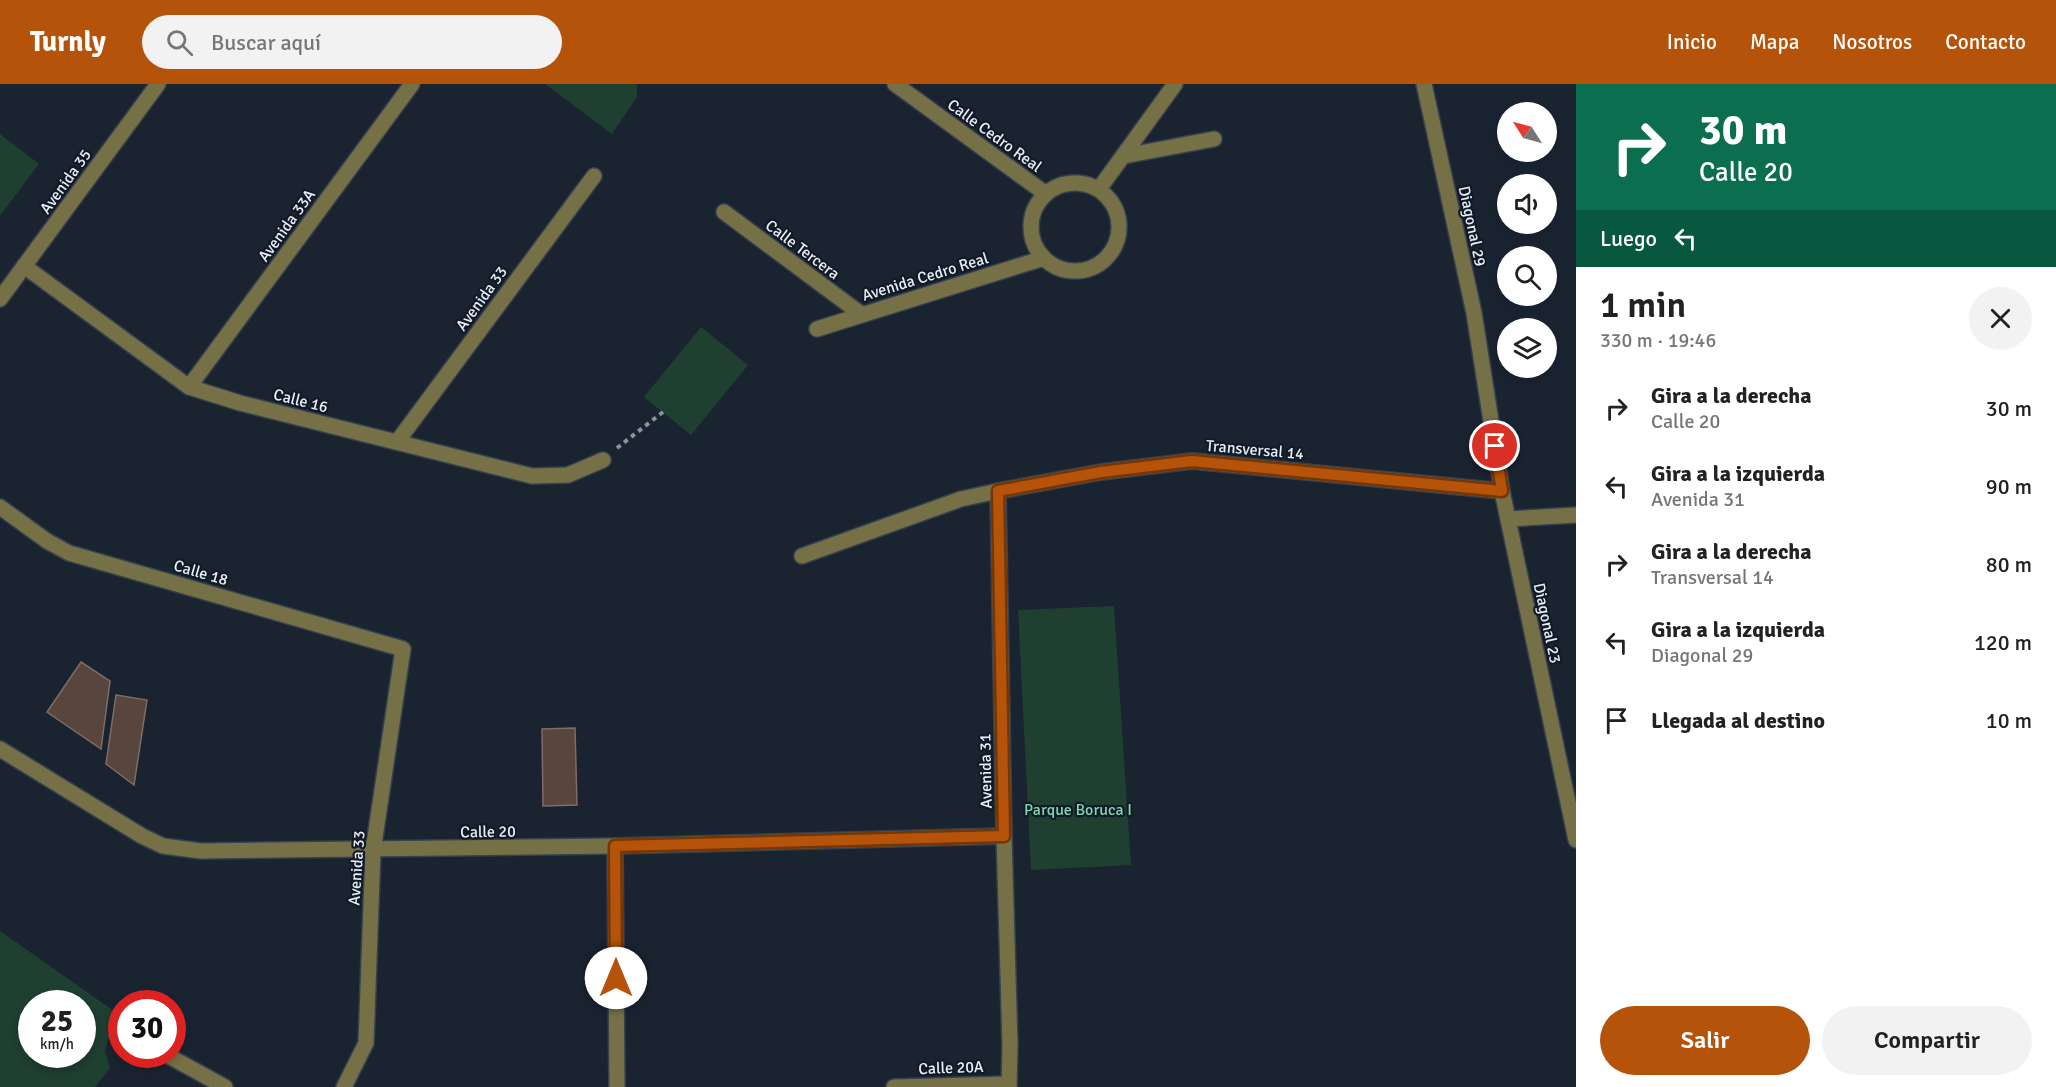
<!DOCTYPE html>
<html lang="es">
<head>
<meta charset="utf-8">
<style>
	:root { --surface:#fff; --page:#f2f2f2; --text:#222; --muted:#767676; --accent:#b45309 }
	body { margin:0; font-family:Signika,sans-serif; background:var(--page); color:var(--text); height:100vh; display:flex; flex-direction:column; font-size:22px; white-space:nowrap }
	* { box-sizing:border-box; margin:0 }
	p { font-size:20px; color:var(--muted) }
	.icon { flex:none; width:33px; height:33px; fill:none; stroke:currentColor; stroke-width:2; stroke-linecap:round; stroke-linejoin:round }
	.map { position:relative; flex:1; overflow:hidden }
	.panel { display:flex; flex-direction:column; background:var(--surface); width:480px }
	.panel>* { flex:none }
	.guide { background:#0b6e4f; color:#fff; overflow:hidden }
	.needle { width:39px; rotate:306deg }
	.buttons { position:absolute; left:1497px; top:18px; display:grid; gap:12px }
	.buttons a { display:grid; place-items:center; width:60px; height:60px; border-radius:50%; background:var(--surface); box-shadow:0 3px 9px #0003; font-size:30px }
	.speed { position:absolute; left:18px; top:906px; display:flex; gap:12px; font-size:30px; font-weight:700; text-align:center }
	.speed>* { display:grid; place-content:center; width:78px; height:78px; border-radius:50%; background:var(--surface); box-shadow:0 3px 9px #0003; line-height:1 }
	.speed small { font-size:15px; font-weight:400 }
	.speed .limit { border:9px solid #d22; background:#fff; color:#111 }
	.pin { position:absolute; display:grid; place-items:center; width:51px; height:51px; color:#fff; margin:-26px; border:3px solid #fff; border-radius:50%; box-shadow:0 2px 6px #0007 }
	.me { position:absolute; width:66px; margin:-33px; rotate:0deg; stroke-linejoin:round; filter:drop-shadow(0 0 4px #0008) }
	.turn { display:flex; align-items:center; gap:21px; height:126px; padding:0 24px; font-size:27px }
	.turn .icon { width:78px; height:78px; stroke-width:2.5 }
	.turn b { display:block; font-size:42px; line-height:51px }
	.then { display:flex; align-items:center; height:57px; padding:0 24px; background:#0003; gap:12px; font-size:22px }
	.round { display:grid; place-items:center; flex:none; width:63px; height:63px; border-radius:32px; background:var(--page) }
	.overview { display:flex; align-items:center; justify-content:space-between; height:102px; padding:0 24px }
	h1 { font-size:36px; font-weight:600; line-height:45px }
	.primary-button { display:flex; gap:12px; margin-top:auto; padding:12px 24px }
	.primary-button a { flex:1; height:69px; border-radius:36px; background:var(--accent); color:#fff; font-size:24px; font-weight:600; line-height:69px; text-align:center }
	.primary-button a+a { background:var(--page); color:var(--text) }
	ul { padding:0; list-style:none }
	li { display:flex; align-items:center; gap:18px; height:78px; padding:0 24px }
	li div { flex:1 }
	li b { display:block; font-size:22px }
	li em { font-style:normal }
	header { display:flex; align-items:center; gap:36px; box-sizing:border-box; height:84px; padding:0 30px; background:var(--accent); color:#fff }
	header strong { font-size:28px }
	nav { display:flex; gap:33px; margin-inline-start:auto; font-size:21px }
	.search { width:420px; height:54px; background:var(--page); display:flex; align-items:center; gap:15px; box-sizing:border-box; padding:0 21px; border-radius:33px; color:var(--muted); font-size:22px }
	main { display:flex; flex:1; min-height:0 }
	.map>svg:first-child { display:block }
	.green { fill:#1f3f30; fill-rule:evenodd }
	.building { fill:#58453e; stroke:#816c65; stroke-width:1.5 }
	.lines { fill:none; stroke-linecap:round; stroke-linejoin:round }
	.minor-casing { stroke:#37404d; stroke-width:18 }
	.path { stroke:#8a929c; stroke-width:4; stroke-dasharray:4.5 4.5; stroke-linecap:butt }
	.minor { stroke:#767047; stroke-width:15 }
	.route-casing { stroke:#753606; stroke-width:15 }
	.route { stroke:#b45309; stroke-width:10 }
	.labels { text-anchor:middle; stroke-width:4.5; stroke-linejoin:round; paint-order:stroke }
	.street-label { font-size:16px; fill:#e9eff8; stroke:#111a27 }
	.park-label { font-size:16px; fill:#82d7b0; stroke:#111a27 }
</style>
</head>
<body>
<header>
<strong>Turnly</strong>
<div class="search"><svg class="icon" aria-label="search" viewBox="0 0 24 24"><circle cx="10" cy="10" r="6"/><path d="M15 15l6 6"/></svg>Buscar aquí</div>
<nav><a>Inicio</a><a>Mapa</a><a>Nosotros</a><a>Contacto</a></nav>
</header>
<main>
<div class="map">
<svg width="1576" height="1003" viewBox="0 0 1576 1003">
	<rect width="100%" height="100%" fill="#1a2431"/>
	<g class="green">
		<path d="M 545,0 L 637,0 L 637,13 L 612,50 Z"/>
		<path d="M 0,50 L 39,80 L 0,132 Z"/>
		<path d="M 701,243 L 748,281 L 691,351 L 644,313 Z"/>
		<path d="M 1114,522 L 1131,781 L 1031,786 L 1018,526 Z"/>
		<path d="M 0,847 L 121,932 L 121,940 L 110,948 L 105,967 L 110,984 L 95,1003 L 0,1003 ZM 32,920 L 82,920 L 82,970 L 32,970 Z"/>
	</g>
	<g class="building">
		<path d="M 81,578 L 110,597 L 101,665 L 47,628 Z"/>
		<path d="M 116,611 L 147,616 L 134,701 L 106,680 Z"/>
		<path d="M 575,644 L 577,721 L 543,722 L 542,645 Z"/>
	</g>
	<g class="lines">
		<defs>
			<g id="minor">
				<path d="M 895,0 L 1046,110"/>
				<path d="M 1424,0 L 1474,229 L 1502,407 L 1576,756"/>
				<path d="M 1124,72 L 1214,55"/>
				<circle cx="1075" cy="143" r="44"/>
				<path d="M 1099,105 L 1175,0"/>
				<path d="M 724,128 L 861,230"/>
				<path d="M 24,182 L 189,303 L 240,319 L 532,392 L 568,391 L 603,376"/>
				<path d="M 0,215 L 158,0"/>
				<path d="M 817,245 L 1044,174"/>
				<path d="M 189,303 L 412,0"/>
				<path d="M 397,358 L 594,92"/>
				<path d="M 998,407 L 1004,752 L 1010,961 L 1009,1003"/>
				<path d="M 0,423 L 47,457 L 69,469 L 403,565 L 373,767 L 366,959 L 344,1003"/>
				<path d="M 1508,435 L 1576,431"/>
				<path d="M 802,472 L 961,415 L 998,407 L 1101,388 L 1192,377 L 1502,407"/>
				<path d="M 0,665 L 142,752 L 163,762 L 201,767 L 615,762 L 1004,752"/>
				<path d="M 615,762 L 617,1003"/>
				<path d="M 165,970 L 225,1003"/>
				<path d="M 894,1003 L 1009,1000"/>
			</g>
		</defs>
		<use href="#minor" class="minor-casing"/>
		<path class="path" d="M 617,364 L 663,328"/>
		<use href="#minor" class="minor"/>
	</g>
	<g class="lines">
		<defs>
			<path id="route" d="M 616,894 L 615,762 L 1004,752 L 998,407 L 1101,388 L 1192,377 L 1502,407 L 1495,362"/>
		</defs>
		<use href="#route" class="route-casing"/>
		<use href="#route" class="route"/>
	</g>
	<g class="labels">
		<g class="street-label">
			<text transform="translate(995 51) rotate(36)" y="6">Calle Cedro Real</text>
			<text transform="translate(65 97) rotate(-54)" y="6">Avenida 35</text>
			<text transform="translate(286 141) rotate(-54)" y="6">Avenida 33A</text>
			<text transform="translate(1473 142) rotate(78)" y="6">Diagonal 29</text>
			<text transform="translate(803 165) rotate(37)" y="6">Calle Tercera</text>
			<text transform="translate(925 192) rotate(-17)" y="6">Avenida Cedro Real</text>
			<text transform="translate(481 214) rotate(-54)" y="6">Avenida 33</text>
			<text transform="translate(301 316) rotate(14)" y="6">Calle 16</text>
			<text transform="translate(1255 365) rotate(5)" y="6">Transversal 14</text>
			<text transform="translate(201 488) rotate(16)" y="6">Calle 18</text>
			<text transform="translate(1548 539) rotate(78)" y="6">Diagonal 23</text>
			<text transform="translate(985 687) rotate(-91)" y="6">Avenida 31</text>
			<text transform="translate(488 747) rotate(-1)" y="6">Calle 20</text>
			<text transform="translate(356 784) rotate(-86)" y="6">Avenida 33</text>
			<text transform="translate(951 983) rotate(-2)" y="6">Calle 20A</text>
		</g>
		<g class="park-label">
			<text x="1078" y="731">Parque Boruca I</text>
		</g>
	</g>
</svg>
<div class="buttons">
<a><svg class="needle" viewBox="-14 -14 28 28"><path d="M0-13l5 13h-10z" fill="#e53935"/><path d="M0 13l5-13h-10z" fill="#767676"/></svg></a>
<a><svg class="icon" aria-label="sound" viewBox="0 0 24 24"><path d="M4 9h4l5-4v14l-5-4H4zM17 9q2 3 0 6"/></svg></a>
<a><svg class="icon" aria-label="search" viewBox="0 0 24 24"><circle cx="10" cy="10" r="6"/><path d="M15 15l6 6"/></svg></a>
<a><svg class="icon" aria-label="layers" viewBox="0 0 24 24"><path d="M12 4l9 5-9 5-9-5zM3 14l9 5 9-5"/></svg></a>
</div>
<div class="speed"><div>25<small>km/h</small></div><div class="limit">30</div></div>
<div class="pin" style="left:1495px;top:362px;background:#d93025"><svg class="icon" aria-label="arrive" viewBox="0 0 24 24"><path d="M6 21V4h12l-3 4 3 4H6"/></svg></div>
<svg class="me" style="left:616px;top:894px" viewBox="-20 -20 40 40"><circle r="19" fill="#fff"/><path d="M0-13L10 11 0 6-10 11z" fill="#b45309"/></svg>
</div>
<section class="panel">
<div class="guide">
<div class="turn"><svg class="icon" aria-label="right" viewBox="0 0 24 24"><path d="M7 20v-9h11M14 6l5 5-5 5"/></svg><div><b>30 m</b>Calle 20</div></div>
<div class="then">Luego<svg class="icon" aria-label="left" viewBox="0 0 24 24"><path d="M17 20v-9H6M10 6l-5 5 5 5"/></svg></div>
</div>
<div class="overview"><div><h1>1 min</h1><p>330 m · 19:46</p></div><a class="round"><svg class="icon" aria-label="close" viewBox="0 0 24 24"><path d="M6 6l12 12M18 6L6 18"/></svg></a></div>
<ul>
<li><svg class="icon" aria-label="right" viewBox="0 0 24 24"><path d="M7 20v-9h11M14 6l5 5-5 5"/></svg><div><b>Gira a la derecha</b><p>Calle 20</p></div><em>30 m</em></li>
<li><svg class="icon" aria-label="left" viewBox="0 0 24 24"><path d="M17 20v-9H6M10 6l-5 5 5 5"/></svg><div><b>Gira a la izquierda</b><p>Avenida 31</p></div><em>90 m</em></li>
<li><svg class="icon" aria-label="right" viewBox="0 0 24 24"><path d="M7 20v-9h11M14 6l5 5-5 5"/></svg><div><b>Gira a la derecha</b><p>Transversal 14</p></div><em>80 m</em></li>
<li><svg class="icon" aria-label="left" viewBox="0 0 24 24"><path d="M17 20v-9H6M10 6l-5 5 5 5"/></svg><div><b>Gira a la izquierda</b><p>Diagonal 29</p></div><em>120 m</em></li>
<li><svg class="icon" aria-label="arrive" viewBox="0 0 24 24"><path d="M6 21V4h12l-3 4 3 4H6"/></svg><div><b>Llegada al destino</b></div><em>10 m</em></li>
</ul>
<div class="primary-button"><a>Salir</a><a>Compartir</a></div>
</section>
</main>
</body>
</html>
